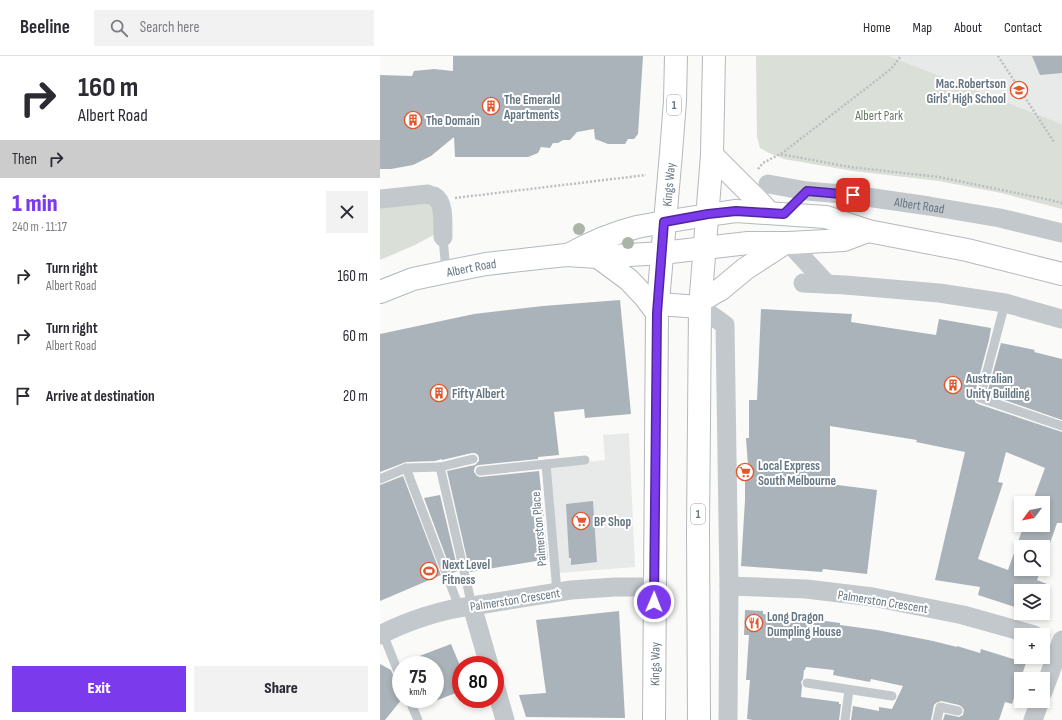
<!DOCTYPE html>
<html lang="en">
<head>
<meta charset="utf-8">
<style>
	:root { --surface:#fff; --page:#f2f2f3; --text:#2b2b33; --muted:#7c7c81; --line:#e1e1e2; --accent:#7c3aed }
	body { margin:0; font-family:"Sofia Sans Condensed",sans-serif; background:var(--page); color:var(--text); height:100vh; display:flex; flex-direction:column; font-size:15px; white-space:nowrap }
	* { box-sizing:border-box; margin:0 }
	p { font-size:13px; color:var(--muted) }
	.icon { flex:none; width:22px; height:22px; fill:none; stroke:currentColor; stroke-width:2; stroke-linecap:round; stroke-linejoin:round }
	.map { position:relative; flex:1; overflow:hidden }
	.side { display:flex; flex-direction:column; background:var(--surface); width:380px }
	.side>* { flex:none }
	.top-card { background:#fff; color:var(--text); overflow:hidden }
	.needle { width:26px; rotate:238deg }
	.tools { position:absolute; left:634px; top:440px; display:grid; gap:8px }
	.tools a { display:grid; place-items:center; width:36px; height:36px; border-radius:0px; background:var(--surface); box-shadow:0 2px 6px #0003; font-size:20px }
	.speed { position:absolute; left:12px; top:600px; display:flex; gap:8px; font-size:20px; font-weight:700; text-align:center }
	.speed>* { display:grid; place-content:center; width:52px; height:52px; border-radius:50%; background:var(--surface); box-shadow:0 2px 6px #0003; line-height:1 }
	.speed small { font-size:10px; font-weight:400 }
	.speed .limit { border:6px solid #d22; background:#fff; color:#111 }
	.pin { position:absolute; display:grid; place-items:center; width:34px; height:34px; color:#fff; margin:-17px; border-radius:8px; box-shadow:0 2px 6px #0006 }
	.me { position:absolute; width:44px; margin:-22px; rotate:1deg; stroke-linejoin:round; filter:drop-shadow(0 0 3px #0008) }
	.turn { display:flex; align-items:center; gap:14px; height:84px; padding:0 12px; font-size:18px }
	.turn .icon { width:52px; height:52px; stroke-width:2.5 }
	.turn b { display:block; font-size:28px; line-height:34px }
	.then { display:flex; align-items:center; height:38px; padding:0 12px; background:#0003; gap:8px; font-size:15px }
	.round { display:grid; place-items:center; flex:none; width:42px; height:42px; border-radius:0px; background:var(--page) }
	.summary { display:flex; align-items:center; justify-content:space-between; height:68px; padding:0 12px }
	h1 { font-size:24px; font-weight:800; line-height:30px; color:var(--accent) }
	.action { display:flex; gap:8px; margin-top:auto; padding:8px 12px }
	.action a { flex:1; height:46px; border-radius:0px; background:var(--accent); color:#fff; font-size:16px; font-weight:800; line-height:46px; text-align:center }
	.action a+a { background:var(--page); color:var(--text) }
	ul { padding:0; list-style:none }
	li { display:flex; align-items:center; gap:12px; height:60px; padding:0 12px }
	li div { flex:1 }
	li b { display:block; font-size:15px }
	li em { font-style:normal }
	header { display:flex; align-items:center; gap:24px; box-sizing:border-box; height:56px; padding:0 20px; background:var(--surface); border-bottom:1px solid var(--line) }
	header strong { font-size:19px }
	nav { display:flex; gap:22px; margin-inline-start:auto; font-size:14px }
	.search { width:280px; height:36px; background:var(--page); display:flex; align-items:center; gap:10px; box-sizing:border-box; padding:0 14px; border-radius:0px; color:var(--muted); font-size:15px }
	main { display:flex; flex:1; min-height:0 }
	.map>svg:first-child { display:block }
	.built { fill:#e8e9e9 }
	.green { fill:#dadfd7 }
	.building { fill:#aab3b9; fill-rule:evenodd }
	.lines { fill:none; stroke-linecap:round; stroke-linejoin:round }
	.secondary-casing { stroke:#b3babf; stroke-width:24 }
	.primary-casing { stroke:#b5babe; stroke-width:24 }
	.highway-casing { stroke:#b4b9bd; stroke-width:24 }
	.path { stroke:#bbbfc2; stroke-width:2.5; stroke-dasharray:2 2; stroke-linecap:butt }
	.lane { stroke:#c3c8cc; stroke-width:9 }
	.street { stroke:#c3c8cc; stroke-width:19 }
	.secondary { stroke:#fff; stroke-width:22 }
	.primary { stroke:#fff; stroke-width:22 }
	.highway { stroke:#fff; stroke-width:22 }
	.tree { fill:#aab4a7 }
	.route-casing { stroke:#51269a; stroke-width:10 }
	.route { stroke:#7c3aed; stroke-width:7 }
	.labels { text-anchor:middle; stroke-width:4; stroke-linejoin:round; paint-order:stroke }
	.shield { fill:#fff; stroke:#939fa8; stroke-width:1 }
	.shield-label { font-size:12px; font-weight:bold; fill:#657683 }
	.poi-label { font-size:13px; font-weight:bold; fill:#657683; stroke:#fff; text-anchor:start }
	.park-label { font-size:13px; fill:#687a64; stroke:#fff }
	.street-label { font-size:13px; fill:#657683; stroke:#fff }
</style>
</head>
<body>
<header>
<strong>Beeline</strong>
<div class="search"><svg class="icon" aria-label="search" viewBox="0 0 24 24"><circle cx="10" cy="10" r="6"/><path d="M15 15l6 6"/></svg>Search here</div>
<nav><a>Home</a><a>Map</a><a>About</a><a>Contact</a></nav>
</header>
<main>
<section class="side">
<div class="top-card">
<div class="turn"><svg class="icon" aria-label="right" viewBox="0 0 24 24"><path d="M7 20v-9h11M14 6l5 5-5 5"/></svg><div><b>160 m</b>Albert Road</div></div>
<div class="then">Then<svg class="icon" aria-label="right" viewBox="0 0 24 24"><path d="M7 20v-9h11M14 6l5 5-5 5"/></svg></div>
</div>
<div class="summary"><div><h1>1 min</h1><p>240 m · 11:17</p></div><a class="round"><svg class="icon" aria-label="close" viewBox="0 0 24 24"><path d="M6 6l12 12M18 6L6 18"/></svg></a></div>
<ul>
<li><svg class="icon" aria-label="right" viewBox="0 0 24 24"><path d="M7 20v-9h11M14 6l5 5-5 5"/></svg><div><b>Turn right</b><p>Albert Road</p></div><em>160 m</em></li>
<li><svg class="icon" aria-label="right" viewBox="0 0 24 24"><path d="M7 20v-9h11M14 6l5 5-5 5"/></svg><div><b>Turn right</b><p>Albert Road</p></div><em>60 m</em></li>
<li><svg class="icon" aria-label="arrive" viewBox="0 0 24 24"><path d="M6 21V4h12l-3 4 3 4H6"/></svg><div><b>Arrive at destination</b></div><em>20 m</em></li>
</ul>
<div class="action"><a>Exit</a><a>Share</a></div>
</section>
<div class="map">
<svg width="682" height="664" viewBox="0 0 682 664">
	<rect width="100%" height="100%" fill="#fafaf8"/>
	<g class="built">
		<path d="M 509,0 L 682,0 L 682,68 Z"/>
		<path d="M 249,377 L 255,511 L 179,517 L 169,410 L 225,404 L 223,379 Z"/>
	</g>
	<g class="green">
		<path d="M 376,0 L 509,0 L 682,68 L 682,153 L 621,137 L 559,125 L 473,115 L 404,103 L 389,97 L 380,92 L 377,81 Z"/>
		<path d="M 52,144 L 59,176 L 35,189 L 0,204 L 0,148 Z"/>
	</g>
	<g class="building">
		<path d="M 73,0 L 263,0 L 258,78 L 254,83 L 248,83 L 245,88 L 228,88 L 215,83 L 214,73 L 197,76 L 190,84 L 183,84 L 178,87 L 173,87 L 170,92 L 161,91 L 158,97 L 148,101 L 75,101 L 74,81 L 51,100 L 33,109 L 11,113 L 0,113 L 0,19 L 32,20 L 34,15 L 54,13 L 73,15 Z"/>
		<path d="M 652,0 L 682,0 L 682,17 L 660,19 Z"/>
		<path d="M 240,244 L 251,358 L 205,362 L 204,353 L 174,356 L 179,399 L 158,401 L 158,403 L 99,409 L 96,410 L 94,413 L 94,416 L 97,420 L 100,421 L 159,415 L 168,503 L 90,516 L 67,415 L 95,409 L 99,405 L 99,402 L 98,399 L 95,397 L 92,397 L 62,404 L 62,403 L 55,405 L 26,406 L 0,416 L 0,278 L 94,258 L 163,250 Z"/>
		<path d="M 381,253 L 472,258 L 471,266 L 556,279 L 559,263 L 611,272 L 609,284 L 594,340 L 595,346 L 598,348 L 682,376 L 682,467 L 677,467 L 663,508 L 663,491 L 641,491 L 641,513 L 661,513 L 657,524 L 667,528 L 663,541 L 663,535 L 641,535 L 641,553 L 598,539 L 600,531 L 555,524 L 585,396 L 536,386 L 537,384 L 450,370 L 450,428 L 497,434 L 487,518 L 443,513 L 442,516 L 361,510 L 365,444 L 365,409 L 368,409 L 366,382 L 369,382 L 369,344 L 377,344 ZM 626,396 L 665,412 L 652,447 L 663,447 L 663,469 L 644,469 L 628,514 L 598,503 L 623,427 L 618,426 Z"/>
		<path d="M 621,287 L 655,294 L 654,296 L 682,303 L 682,364 L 607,338 Z"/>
		<path d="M 23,420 L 61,519 L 0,545 L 0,429 Z"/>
		<path d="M 60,439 L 78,515 L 72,517 L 44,442 Z"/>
		<path d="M 213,445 L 217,506 L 191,509 L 191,502 L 189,502 L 186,448 Z"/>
		<path d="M 365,554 L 383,555 L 383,558 L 409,560 L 408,562 L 430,563 L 460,567 L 460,569 L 497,574 L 553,585 L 577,591 L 577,590 L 600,597 L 601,593 L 646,607 L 632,648 L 625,646 L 619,664 L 563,664 L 565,658 L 579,661 L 583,659 L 584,654 L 582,651 L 579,649 L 561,645 L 556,647 L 554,649 L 551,664 L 471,664 L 473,650 L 499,655 L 499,651 L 512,653 L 523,630 L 491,623 L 490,626 L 453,619 L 454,614 L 426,611 L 425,614 L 424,614 L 423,623 L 421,626 L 422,630 L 421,641 L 459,646 L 459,648 L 461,648 L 459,664 L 373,664 L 367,663 L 370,624 L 366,624 L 369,579 L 364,579 Z"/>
		<path d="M 239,555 L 245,662 L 146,661 L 139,639 L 166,637 L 156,564 Z"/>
		<path d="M 71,588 L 81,612 L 81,635 L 55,645 L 55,609 L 22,609 L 21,607 Z"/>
		<path d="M 0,608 L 11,614 L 16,626 L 19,628 L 21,634 L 21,643 L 22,643 L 5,664 L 0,664 Z"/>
	</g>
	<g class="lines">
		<defs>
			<g id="secondary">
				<path d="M 188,199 C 210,187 233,177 257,171 C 266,169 275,168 284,166"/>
				<path id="s2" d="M 0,236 L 33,223 L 66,216 L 106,208 L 186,199 L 218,201 L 282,197"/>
			</g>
			<g id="primary">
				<path d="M 284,166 L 328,159 L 356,155 L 446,161 L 488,175 L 587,194 L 682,218"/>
				<path d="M 282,197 L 368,187 L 409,187 L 464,184 L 488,175"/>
			</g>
			<g id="highway">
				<path d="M 332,99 L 381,148 L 389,157"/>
				<path d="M 218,201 L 249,224 L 265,241 L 277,257"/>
				<path d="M 320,245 L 341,233 L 365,213 L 405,187"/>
				<path d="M 278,248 L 320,251"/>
				<path id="s3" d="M 274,664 L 277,257 L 291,97 L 295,45 L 296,0"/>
				<path d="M 319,664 L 318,475 L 320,251 L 332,99 L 334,0"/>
			</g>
		</defs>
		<use href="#secondary" class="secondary-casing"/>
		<use href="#primary" class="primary-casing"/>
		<use href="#highway" class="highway-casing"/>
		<g class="path">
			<path d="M 618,0 L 674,86"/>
			<path d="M 401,98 L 511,13 L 521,0"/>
			<path d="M 378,113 L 383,107 L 400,98 L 470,111 L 559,121 L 670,144 L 682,147"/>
			<path d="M 75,142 L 266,119"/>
		</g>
		<g class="lane">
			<path d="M 63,181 L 66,216"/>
			<path d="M 625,247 L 600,342 L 682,370"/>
			<path d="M 166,408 L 177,536"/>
			<path d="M 60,411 L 92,550"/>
			<path d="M 26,412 L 79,551"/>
			<path d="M 100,415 L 205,404"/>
			<path d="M 0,423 L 26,412 L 60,411 L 93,403"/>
			<path d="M 3,578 L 21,623"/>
			<path d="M 427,627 L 512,640"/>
			<path d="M 29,643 L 38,664"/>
			<path d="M 465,664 L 469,634"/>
			<path d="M 557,664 L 560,651 L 578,655"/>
		</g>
		<g class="street">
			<path id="s1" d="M 388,128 L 427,135 L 473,139 L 549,150 L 620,162 L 682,177"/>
			<path d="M 0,143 L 48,138 C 49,139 54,140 54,140 C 66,147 62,170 63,181"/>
			<path d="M 409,187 L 447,228"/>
			<path d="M 423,227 L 465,229 L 559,237 L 625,247 L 682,263"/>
			<path d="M 320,251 L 345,269 L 349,530 L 348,664"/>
			<path d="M 349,530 L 426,533 L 493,541 L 583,559 L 654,579"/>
			<path d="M 92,550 L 109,609"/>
			<path d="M 0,579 C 27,565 63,553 92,550 L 191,534 L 235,531 L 275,531"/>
			<path d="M 115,629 L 125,664"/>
			<path d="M 663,636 L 682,584"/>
			<path d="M 653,664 L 660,645"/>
		</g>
		<use href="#secondary" class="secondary"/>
		<use href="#primary" class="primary"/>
		<use href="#highway" class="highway"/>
	</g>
	<g class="tree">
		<circle cx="199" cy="173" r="6"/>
		<circle cx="248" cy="187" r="6"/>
	</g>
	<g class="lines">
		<defs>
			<path id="route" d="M 274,546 L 277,257 L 284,166 L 328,158 L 356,155 L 404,158 L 427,135 L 473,139"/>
		</defs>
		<use href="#route" class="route-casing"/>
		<use href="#route" class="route"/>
	</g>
	<defs>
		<symbol id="school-ring" viewBox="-11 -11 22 22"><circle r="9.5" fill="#fff" stroke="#e4572e" stroke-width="1.5"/><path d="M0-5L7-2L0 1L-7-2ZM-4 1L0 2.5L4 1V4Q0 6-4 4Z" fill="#e4572e"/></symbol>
		<symbol id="building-ring" viewBox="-11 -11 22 22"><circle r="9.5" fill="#fff" stroke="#e4572e" stroke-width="1.5"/><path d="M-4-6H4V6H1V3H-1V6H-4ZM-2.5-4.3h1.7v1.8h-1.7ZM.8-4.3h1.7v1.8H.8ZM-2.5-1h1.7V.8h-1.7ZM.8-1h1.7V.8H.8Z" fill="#e4572e"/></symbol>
		<symbol id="supermarket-ring" viewBox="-11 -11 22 22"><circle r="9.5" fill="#fff" stroke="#e4572e" stroke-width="1.5"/><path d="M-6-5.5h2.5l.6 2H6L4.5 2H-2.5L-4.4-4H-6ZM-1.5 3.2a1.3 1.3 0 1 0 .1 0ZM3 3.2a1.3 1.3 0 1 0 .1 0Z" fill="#e4572e"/></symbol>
		<symbol id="stadium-ring" viewBox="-11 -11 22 22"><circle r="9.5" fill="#fff" stroke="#e4572e" stroke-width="1.5"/><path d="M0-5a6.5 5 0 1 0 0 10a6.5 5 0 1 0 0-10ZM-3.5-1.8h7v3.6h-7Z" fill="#e4572e"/></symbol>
		<symbol id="restaurant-ring" viewBox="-11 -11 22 22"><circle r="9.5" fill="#fff" stroke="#e4572e" stroke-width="1.5"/><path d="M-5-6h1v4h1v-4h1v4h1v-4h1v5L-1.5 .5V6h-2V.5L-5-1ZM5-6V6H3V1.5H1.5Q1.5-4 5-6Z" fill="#e4572e"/></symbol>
	</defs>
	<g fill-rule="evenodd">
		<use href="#school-ring" x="629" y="24" width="20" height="20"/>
		<use href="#building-ring" x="101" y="40" width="20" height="20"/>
		<use href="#building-ring" x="23" y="54" width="20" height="20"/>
		<use href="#building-ring" x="563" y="319" width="20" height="20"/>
		<use href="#building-ring" x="49" y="327" width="20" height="20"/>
		<use href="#supermarket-ring" x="355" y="406" width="20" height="20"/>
		<use href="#supermarket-ring" x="191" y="455" width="20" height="20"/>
		<use href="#stadium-ring" x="39" y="505" width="20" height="20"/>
		<use href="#restaurant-ring" x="364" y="557" width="20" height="20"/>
	</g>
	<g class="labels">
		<g class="shield">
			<rect x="287" y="39" width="14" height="20" rx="3"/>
			<rect x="311" y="448" width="14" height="20" rx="3"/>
		</g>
		<g class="shield-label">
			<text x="294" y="53">1</text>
			<text x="318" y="462">1</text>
		</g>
		<g class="poi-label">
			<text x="626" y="32" text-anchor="end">Mac.Robertson<tspan x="626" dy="15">Girls' High School</tspan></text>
			<text x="124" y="48">The Emerald<tspan x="124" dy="15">Apartments</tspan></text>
			<text x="46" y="69">The Domain</text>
			<text x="586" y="327">Australian<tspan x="586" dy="15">Unity Building</tspan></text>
			<text x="72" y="342">Fifty Albert</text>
			<text x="378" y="414">Local Express<tspan x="378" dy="15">South Melbourne</tspan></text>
			<text x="214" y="470">BP Shop</text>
			<text x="62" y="513">Next Level<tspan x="62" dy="15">Fitness</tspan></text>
			<text x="387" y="565">Long Dragon<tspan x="387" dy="15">Dumpling House</tspan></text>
		</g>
		<g class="park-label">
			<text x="499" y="64">Albert Park</text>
		</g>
		<g class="street-label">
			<text dy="5" stroke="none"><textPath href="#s3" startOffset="536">Kings Way</textPath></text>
			<text dy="5" stroke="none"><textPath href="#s1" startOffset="153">Albert Road</textPath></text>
			<text dy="5" stroke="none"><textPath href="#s2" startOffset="95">Albert Road</textPath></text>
			<text transform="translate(158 473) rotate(-95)" y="5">Palmerston Place</text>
			<text transform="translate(135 543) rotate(-9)" y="5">Palmerston Crescent</text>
			<text transform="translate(503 545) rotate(9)" y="5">Palmerston Crescent</text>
			<text dy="5" stroke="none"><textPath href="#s3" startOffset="56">Kings Way</textPath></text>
		</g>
	</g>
</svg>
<div class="tools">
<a><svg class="needle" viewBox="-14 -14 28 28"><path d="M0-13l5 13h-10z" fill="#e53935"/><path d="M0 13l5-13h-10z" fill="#7c7c81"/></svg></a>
<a><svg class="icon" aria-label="search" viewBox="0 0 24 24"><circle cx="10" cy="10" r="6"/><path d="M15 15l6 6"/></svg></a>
<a><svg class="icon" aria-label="layers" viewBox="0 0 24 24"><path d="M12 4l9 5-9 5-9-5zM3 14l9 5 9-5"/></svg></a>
<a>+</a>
<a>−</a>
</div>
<div class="speed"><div>75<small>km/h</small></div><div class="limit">80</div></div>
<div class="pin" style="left:473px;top:139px;background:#d93025"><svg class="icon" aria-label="arrive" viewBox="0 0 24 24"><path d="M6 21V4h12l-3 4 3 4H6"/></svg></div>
<svg class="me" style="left:274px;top:546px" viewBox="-20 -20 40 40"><circle r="17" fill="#7c3aed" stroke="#fff" stroke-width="3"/><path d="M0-11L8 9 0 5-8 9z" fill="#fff"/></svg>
</div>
</main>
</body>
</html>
